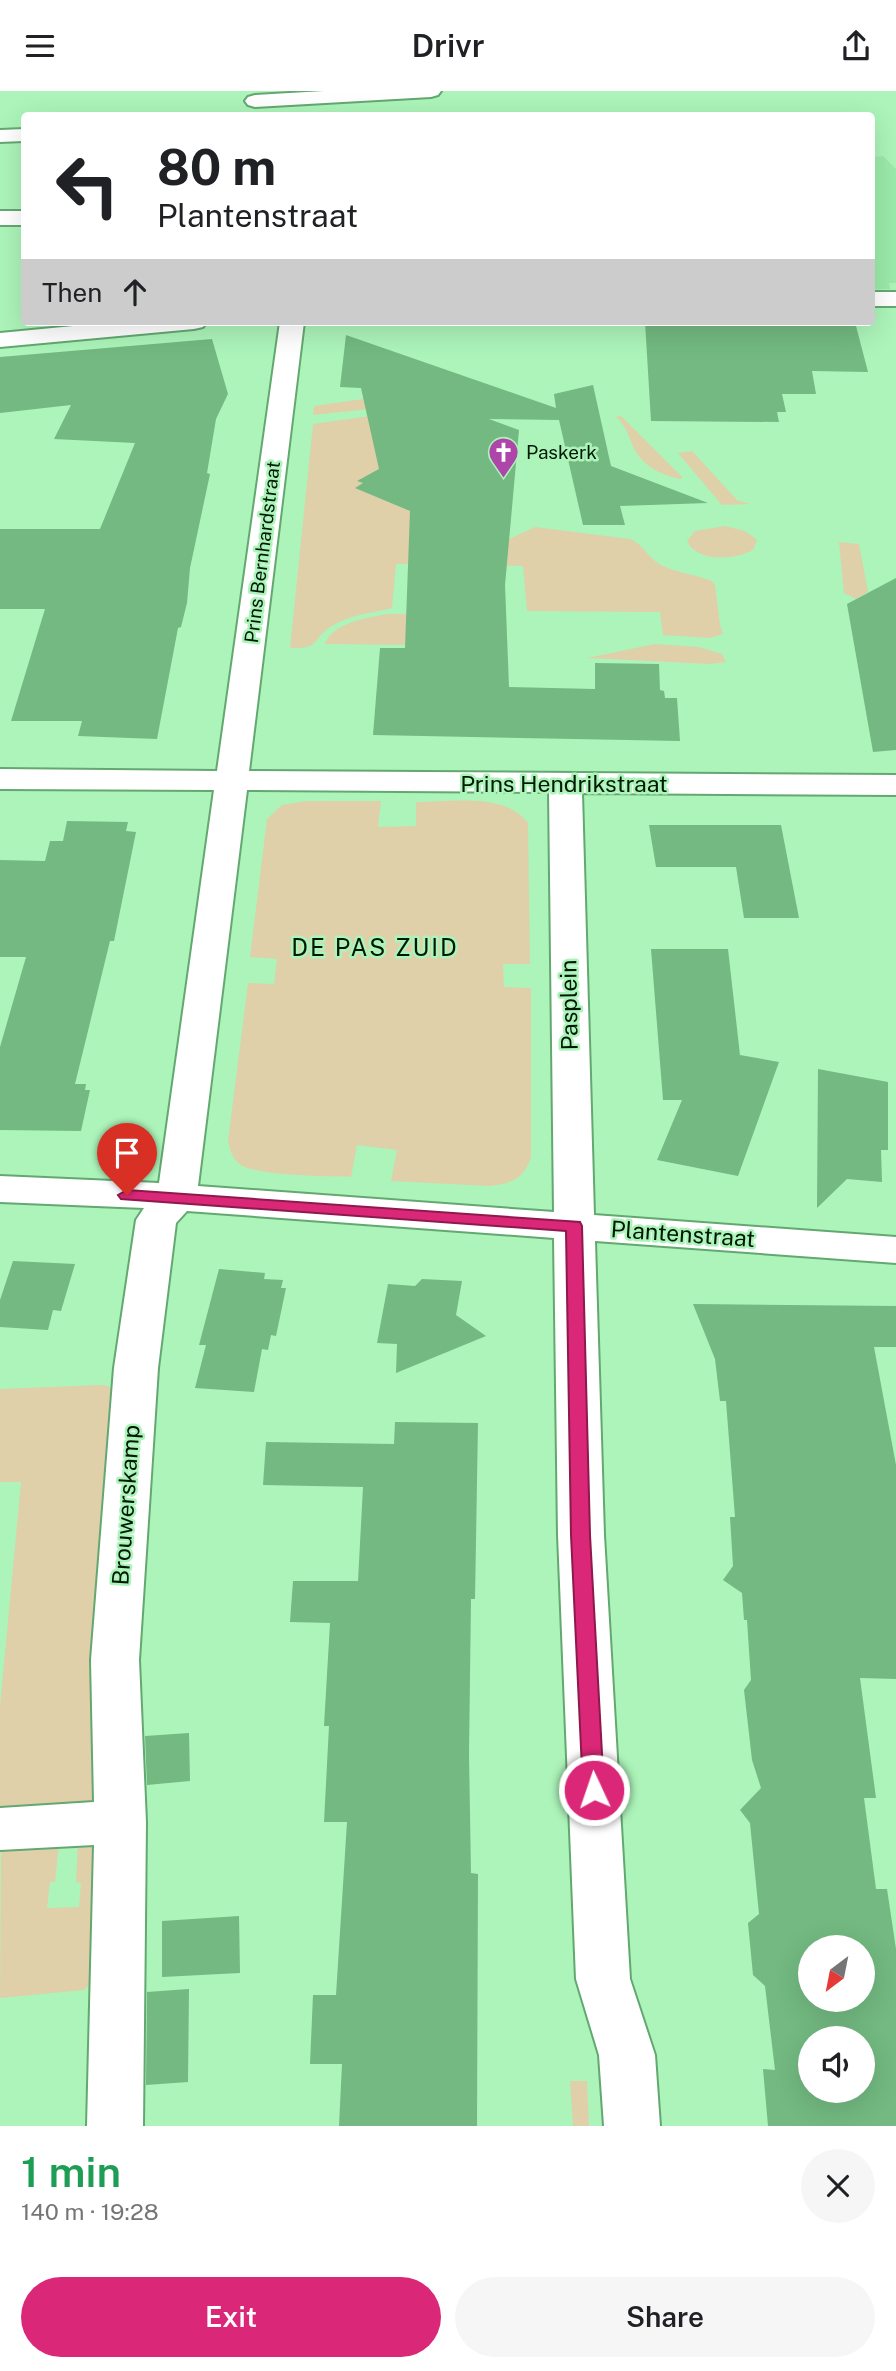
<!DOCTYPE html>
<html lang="en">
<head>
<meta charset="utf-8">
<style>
	:root { --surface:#fff; --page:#f6f6f6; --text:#202124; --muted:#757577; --accent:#db2777 }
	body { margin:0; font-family:"Public Sans",sans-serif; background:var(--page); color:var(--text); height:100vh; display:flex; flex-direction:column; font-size:26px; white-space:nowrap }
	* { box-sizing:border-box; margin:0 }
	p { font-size:23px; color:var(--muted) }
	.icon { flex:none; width:38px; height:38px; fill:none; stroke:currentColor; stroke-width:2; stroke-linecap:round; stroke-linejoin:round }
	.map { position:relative; height:2035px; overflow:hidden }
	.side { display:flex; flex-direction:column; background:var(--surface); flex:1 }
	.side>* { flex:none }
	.top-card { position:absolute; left:21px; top:21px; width:854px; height:214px; border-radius:7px; box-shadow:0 7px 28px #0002; background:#fff; color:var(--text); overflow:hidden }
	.needle { width:46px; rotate:212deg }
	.fabs { position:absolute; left:798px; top:1844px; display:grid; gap:14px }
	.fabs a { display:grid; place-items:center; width:77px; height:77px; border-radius:50%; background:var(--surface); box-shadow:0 7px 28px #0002; font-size:35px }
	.pin { position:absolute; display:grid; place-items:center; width:60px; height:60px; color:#fff; margin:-72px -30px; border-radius:50% 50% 50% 0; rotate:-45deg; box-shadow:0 0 7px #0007 }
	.pin .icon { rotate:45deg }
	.me { position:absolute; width:77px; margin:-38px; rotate:357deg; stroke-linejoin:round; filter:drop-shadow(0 0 5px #0008) }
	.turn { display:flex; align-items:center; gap:24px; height:147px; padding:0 21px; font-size:32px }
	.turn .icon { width:91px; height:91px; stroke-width:2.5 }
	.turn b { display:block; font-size:49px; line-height:60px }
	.then { display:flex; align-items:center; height:66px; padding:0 21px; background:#0003; gap:14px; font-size:26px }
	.round { display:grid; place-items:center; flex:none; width:74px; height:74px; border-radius:37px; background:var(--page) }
	.headline { display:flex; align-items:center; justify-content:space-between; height:119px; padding:0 21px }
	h1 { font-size:42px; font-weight:600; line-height:52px; color:#1e9e55 }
	.action { display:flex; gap:14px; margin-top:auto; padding:14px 21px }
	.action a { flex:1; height:80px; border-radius:42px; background:var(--accent); color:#fff; font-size:28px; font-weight:600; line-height:80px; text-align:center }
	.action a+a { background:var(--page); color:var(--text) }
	header { display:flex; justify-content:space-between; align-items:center; height:91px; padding:0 21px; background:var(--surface); font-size:32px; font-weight:600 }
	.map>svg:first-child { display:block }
	.built { fill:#9beaaa }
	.green { fill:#dfd0aa }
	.building { fill:#73b981; fill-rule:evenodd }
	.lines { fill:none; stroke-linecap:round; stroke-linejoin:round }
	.minor-casing { stroke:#63a871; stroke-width:4 }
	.minor { fill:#fff; fill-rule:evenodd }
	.route { fill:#db2777; stroke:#8e194d; stroke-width:2 }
	.labels { text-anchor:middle; stroke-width:5; stroke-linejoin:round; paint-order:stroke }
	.far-poi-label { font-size:19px; fill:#001905; stroke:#acf4b9; text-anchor:start }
	.far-street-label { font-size:19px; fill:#001905; stroke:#acf4b9 }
	.street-label { font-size:23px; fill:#001905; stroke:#acf4b9 }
	.neighbourhood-label { font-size:24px; letter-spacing:2px; fill:#001905; stroke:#acf4b9 }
</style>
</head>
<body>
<header><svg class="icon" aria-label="menu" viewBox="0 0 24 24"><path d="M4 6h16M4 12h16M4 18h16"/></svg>Drivr<svg class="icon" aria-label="share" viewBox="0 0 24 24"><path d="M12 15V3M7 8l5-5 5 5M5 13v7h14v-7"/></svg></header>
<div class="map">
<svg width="896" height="2035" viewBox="0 0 896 2035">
	<rect width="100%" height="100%" fill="#acf4b9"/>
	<path class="built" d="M 883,65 L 896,78 L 896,192 L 889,192 L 890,198 L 872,198 L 872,66 Z"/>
	<g class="green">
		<path d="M 405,302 L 398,315 L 313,324 L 314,315 Z"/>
		<path d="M 420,318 L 447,472 L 396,473 L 392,517 C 372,522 349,524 332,535 C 310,548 323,558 290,557 L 313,333 Z"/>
		<path d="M 621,325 L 682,386 L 681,388 C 665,385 648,378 638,364 C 629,351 629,337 616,326 Z"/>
		<path d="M 692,360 L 737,409 L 750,413 L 722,414 L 678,362 Z"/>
		<path d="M 725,435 L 745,440 L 757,449 L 753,459 C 735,469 697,472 687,450 L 695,440 Z"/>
		<path d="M 535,436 L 630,448 C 643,453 647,465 659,473 C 675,482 695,483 712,490 L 715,494 L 720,534 L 723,543 L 710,547 L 663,544 L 660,521 L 527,520 L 523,475 L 494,474 L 494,455 Z"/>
		<path d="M 839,451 L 859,453 L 868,501 L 856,508 L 844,502 Z"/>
		<path d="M 387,523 L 407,523 L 412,554 L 325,553 C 333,531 368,527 387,523 Z"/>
		<path d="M 655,553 L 699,556 L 722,563 L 726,571 L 710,573 L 587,567 Z"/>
		<path d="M 306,710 L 381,710 L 378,736 L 416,735 L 416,711 C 450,711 505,701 528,732 L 530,873 L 503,873 L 504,896 L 531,897 L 531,1066 C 524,1088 511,1093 489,1095 L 391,1090 L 397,1059 L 357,1054 L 351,1086 C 328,1085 258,1085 241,1074 C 232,1068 230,1059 228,1050 L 248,892 L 274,893 L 277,868 L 250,866 L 267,728 L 282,714 Z"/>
		<path d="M 100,1294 L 108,1295 L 114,1301 L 99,1709 L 90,1716 L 0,1724 L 0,1615 L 21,1391 L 0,1391 L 0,1298 Z"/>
		<path d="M 78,1751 L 98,1759 L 90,1893 L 84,1899 L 0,1907 L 1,1755 L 59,1752 L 55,1791 L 50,1791 L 47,1817 L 79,1816 L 81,1792 L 76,1791 Z"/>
		<path d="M 570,1990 L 587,1990 L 589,2035 L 573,2035 Z"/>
	</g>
	<g class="building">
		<path d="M 645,231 L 855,231 L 868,281 L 812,280 L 816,303 L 782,303 L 786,321 L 777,321 L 779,331 L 651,330 Z"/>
		<path d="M 346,244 L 556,317 L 554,303 L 593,294 L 611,375 L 708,412 L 620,415 L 625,434 L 583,434 L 559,329 L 489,328 L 519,339 L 505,494 L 509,596 L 595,598 L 595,572 L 659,573 L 660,599 L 664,600 L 665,607 L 677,607 L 680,650 L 373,644 L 380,557 L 405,557 L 410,420 L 355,397 L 363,392 L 357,390 L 379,378 L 361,297 L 340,296 Z"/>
		<path d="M 212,248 L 228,303 L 216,328 L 207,382 L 210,383 L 190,477 L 187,512 L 181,536 L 178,537 L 157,648 L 78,645 L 82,630 L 11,630 L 45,518 L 0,518 L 0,438 L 100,438 L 135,352 L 54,348 L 71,314 L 0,322 L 0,266 Z"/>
		<path d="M 896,487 L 896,659 L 873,661 L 847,513 Z"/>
		<path d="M 67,730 L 128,731 L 126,740 L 136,741 L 114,850 L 110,850 L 75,993 L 86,993 L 85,999 L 90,999 L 81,1040 L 0,1039 L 0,956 L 26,866 L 0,866 L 0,769 L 45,770 L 50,750 L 63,750 Z"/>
		<path d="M 649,734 L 781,734 L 799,827 L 744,827 L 736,776 L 656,776 Z"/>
		<path d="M 651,858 L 728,858 L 740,964 L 779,971 L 738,1085 L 657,1069 L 682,1009 L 663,1009 Z"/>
		<path d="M 818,978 L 888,991 L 888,1059 L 881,1059 L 882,1091 L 847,1088 L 817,1117 Z"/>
		<path d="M 13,1170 L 75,1173 L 61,1220 L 53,1219 L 48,1239 L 0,1236 L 0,1209 Z"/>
		<path d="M 219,1178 L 265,1182 L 264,1188 L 283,1189 L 281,1197 L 286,1197 L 276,1245 L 271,1244 L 268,1259 L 262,1258 L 254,1301 L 195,1297 L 206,1254 L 199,1254 Z"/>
		<path d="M 422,1188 L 462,1190 L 456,1224 L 486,1245 L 396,1282 L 397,1253 L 377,1252 L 388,1193 L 415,1195 Z"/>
		<path d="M 693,1213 L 896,1215 L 896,1256 L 874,1256 L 896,1374 L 896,1588 L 860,1587 L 876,1707 L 864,1707 L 876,1798 L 887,1798 L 896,1858 L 896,2035 L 768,2035 L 763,1978 L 775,1979 L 765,1895 L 753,1884 L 748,1832 L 759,1823 L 750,1732 L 740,1719 L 761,1697 L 752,1669 L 744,1599 L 751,1589 L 747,1529 L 744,1529 L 742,1502 L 723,1489 L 733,1475 L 730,1426 L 735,1426 L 726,1310 L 720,1310 L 715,1268 ZM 810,1857 L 863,1857 L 863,1909 L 810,1909 ZM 810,1948 L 863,1948 L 863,2000 L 810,2000 Z"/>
		<path d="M 395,1331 L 478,1332 L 475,1508 L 471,1508 L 469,1663 L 471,1782 L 478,1783 L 477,2035 L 339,2035 L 342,1973 L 310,1973 L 313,1904 L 336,1904 L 347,1731 L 324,1731 L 329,1635 L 324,1635 L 330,1532 L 290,1531 L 293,1490 L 358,1490 L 363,1396 L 263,1394 L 266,1351 L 394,1353 Z"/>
		<path d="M 189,1642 L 190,1690 L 147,1694 L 145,1645 Z"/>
		<path d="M 239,1825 L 240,1882 L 162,1886 L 162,1830 Z"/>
		<path d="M 189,1898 L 188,1991 L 146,1994 L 147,1901 Z"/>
	</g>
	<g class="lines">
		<defs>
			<g id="minor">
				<path d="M 324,0 L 441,0 L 438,4 L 431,6 L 255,16 L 248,14 L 245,10 L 248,6 L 255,4 Z"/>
				<path d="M 24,38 L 24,50 L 0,51 L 0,39 Z"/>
				<rect x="0" y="120" width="24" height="14"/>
				<rect x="872" y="201" width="24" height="14"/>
				<path d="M 115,231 L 206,231 L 203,236 L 194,238 L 0,256 L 0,242 Z"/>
				<path d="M 280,231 L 304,231 L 249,680 L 896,684 L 896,704 L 582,702 L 594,1124 L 896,1146 L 896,1172 L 595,1150 L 604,1444 L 630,1888 L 655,1964 L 660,2035 L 604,2035 L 599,1964 L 576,1888 L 558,1444 L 554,1147 L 187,1120 L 176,1132 L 158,1277 L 139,1569 L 146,1731 L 143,2035 L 87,2035 L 94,1754 L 0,1759 L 0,1717 L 94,1711 L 91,1569 L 114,1277 L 136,1129 L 144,1117 L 0,1111 L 0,1085 L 159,1092 L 214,699 L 0,698 L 0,678 L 217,680 ZM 247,699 L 549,701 L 554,1121 L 198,1095 Z"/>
			</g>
		</defs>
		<use href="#minor" class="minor-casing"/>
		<use href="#minor" class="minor"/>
	</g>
	<path class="route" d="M 127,1099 L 580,1131 L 582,1135 L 590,1444 L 604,1699 L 601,1705 L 594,1708 L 586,1705 L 583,1699 L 571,1444 L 566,1140 L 121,1108 L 118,1104 Z"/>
	<defs>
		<symbol id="church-pin" viewBox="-11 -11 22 30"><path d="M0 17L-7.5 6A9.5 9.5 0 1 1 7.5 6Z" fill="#ae46a9" stroke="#acf4b9"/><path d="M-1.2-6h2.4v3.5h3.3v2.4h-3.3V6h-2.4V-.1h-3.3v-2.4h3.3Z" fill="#fff"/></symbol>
	</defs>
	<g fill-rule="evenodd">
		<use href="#church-pin" x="486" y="344" width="35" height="47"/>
	</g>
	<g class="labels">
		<g class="far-poi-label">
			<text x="526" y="368">Paskerk</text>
		</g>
		<g class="far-street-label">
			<text transform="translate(262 461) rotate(-83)" y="7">Prins Bernhardstraat</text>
		</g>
		<g class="street-label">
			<text x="564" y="701">Prins Hendrikstraat</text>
			<text transform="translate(569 914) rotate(-91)" y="8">Pasplein</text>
			<text transform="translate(683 1143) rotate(4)" y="8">Plantenstraat</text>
			<text transform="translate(126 1414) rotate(-86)" y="8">Brouwerskamp</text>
		</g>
		<g class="neighbourhood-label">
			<text x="375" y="865">DE PAS ZUID</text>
		</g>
	</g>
</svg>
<div class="fabs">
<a><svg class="needle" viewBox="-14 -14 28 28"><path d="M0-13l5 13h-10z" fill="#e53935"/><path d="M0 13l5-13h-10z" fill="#757577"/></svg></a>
<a><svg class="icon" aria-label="sound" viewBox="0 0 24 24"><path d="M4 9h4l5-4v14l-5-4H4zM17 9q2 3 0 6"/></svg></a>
</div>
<div class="pin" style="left:127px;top:1104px;background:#d93025"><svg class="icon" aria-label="arrive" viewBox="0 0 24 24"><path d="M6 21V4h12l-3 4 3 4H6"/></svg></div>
<svg class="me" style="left:594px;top:1699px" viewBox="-20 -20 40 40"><circle r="17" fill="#db2777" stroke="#fff" stroke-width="3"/><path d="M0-11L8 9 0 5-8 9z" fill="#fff"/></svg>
<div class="top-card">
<div class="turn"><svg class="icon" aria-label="left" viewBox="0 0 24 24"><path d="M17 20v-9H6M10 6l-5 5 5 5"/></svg><div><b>80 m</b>Plantenstraat</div></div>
<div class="then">Then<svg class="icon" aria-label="ahead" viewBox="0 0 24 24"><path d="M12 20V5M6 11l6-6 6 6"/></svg></div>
</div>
</div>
<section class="side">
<div class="headline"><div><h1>1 min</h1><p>140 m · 19:28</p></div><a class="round"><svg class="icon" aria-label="close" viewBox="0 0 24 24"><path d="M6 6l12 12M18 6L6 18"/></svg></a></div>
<div class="action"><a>Exit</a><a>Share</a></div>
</section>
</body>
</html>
